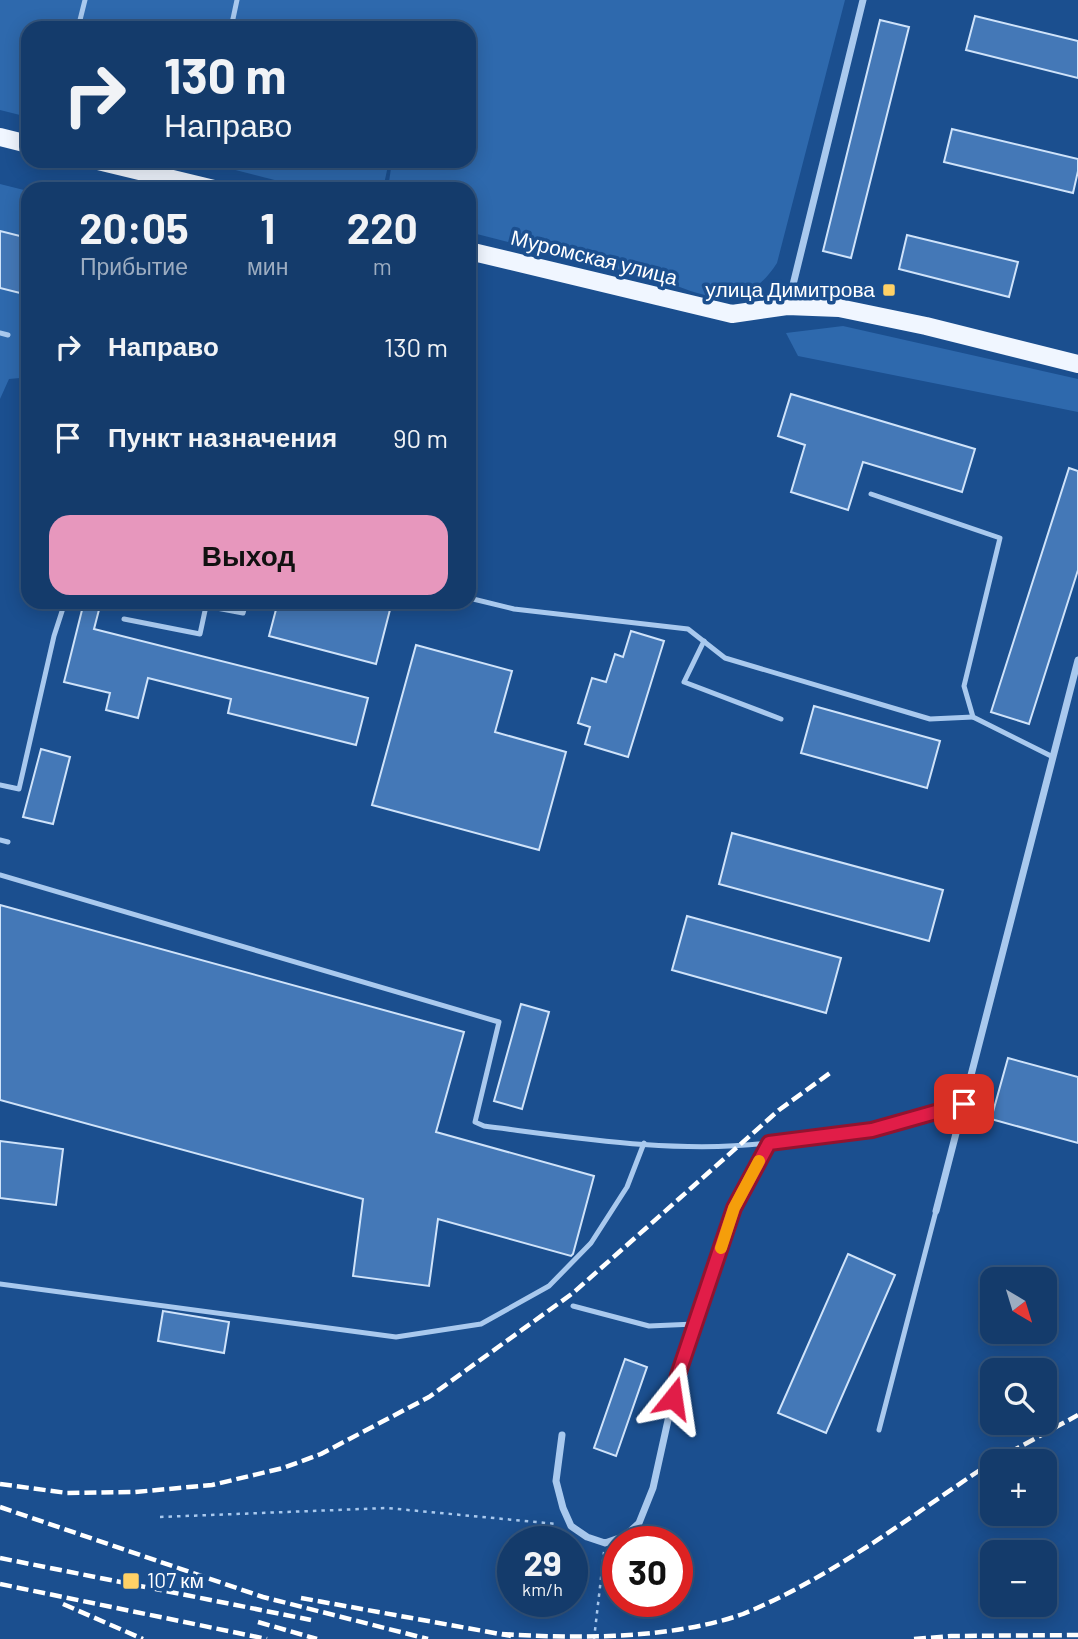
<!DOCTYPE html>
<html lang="ru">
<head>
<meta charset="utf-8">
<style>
	:root { --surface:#143b6b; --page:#214673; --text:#f1f3f6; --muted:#9dadc1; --line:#33557e; --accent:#e797bd }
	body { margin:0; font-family:Barlow,sans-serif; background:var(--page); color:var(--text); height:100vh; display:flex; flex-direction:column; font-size:26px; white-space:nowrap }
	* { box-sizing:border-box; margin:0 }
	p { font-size:23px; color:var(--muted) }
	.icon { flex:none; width:38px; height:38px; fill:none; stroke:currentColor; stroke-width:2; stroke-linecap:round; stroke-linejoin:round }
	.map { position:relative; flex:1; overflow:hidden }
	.sheet { position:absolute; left:21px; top:182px; width:455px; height:427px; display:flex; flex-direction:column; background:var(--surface); border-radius:21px; box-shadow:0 4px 18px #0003,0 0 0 2px var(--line) }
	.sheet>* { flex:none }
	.guide { position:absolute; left:21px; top:21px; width:455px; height:147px; border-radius:21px; box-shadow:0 4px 18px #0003,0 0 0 2px var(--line); background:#143b6b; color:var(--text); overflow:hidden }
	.needle { width:46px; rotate:142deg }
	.buttons { position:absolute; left:980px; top:1267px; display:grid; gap:14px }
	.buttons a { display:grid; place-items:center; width:77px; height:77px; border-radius:14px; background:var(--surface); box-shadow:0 4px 18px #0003,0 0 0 2px var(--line); font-size:35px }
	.speed { position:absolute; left:497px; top:1526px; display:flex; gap:14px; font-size:35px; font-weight:700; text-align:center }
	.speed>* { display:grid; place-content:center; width:91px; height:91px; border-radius:50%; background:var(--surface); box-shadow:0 4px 18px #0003,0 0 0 2px var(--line); line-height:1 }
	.speed small { font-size:18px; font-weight:400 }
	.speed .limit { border:10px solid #d22; background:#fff; color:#111 }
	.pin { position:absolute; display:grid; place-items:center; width:60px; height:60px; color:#fff; margin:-30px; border-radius:14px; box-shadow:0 4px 10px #0006 }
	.me { position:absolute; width:77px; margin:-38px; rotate:15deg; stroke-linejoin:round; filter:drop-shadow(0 0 5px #0008) }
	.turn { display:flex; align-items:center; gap:24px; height:147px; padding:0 28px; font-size:32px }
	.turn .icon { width:91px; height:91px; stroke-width:2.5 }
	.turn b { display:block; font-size:49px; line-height:60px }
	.eta { display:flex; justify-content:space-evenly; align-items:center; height:119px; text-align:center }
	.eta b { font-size:42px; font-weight:700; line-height:49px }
	.cta { display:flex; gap:14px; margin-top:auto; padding:14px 28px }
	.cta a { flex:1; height:80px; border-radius:21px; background:var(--accent); color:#111; font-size:28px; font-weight:700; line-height:80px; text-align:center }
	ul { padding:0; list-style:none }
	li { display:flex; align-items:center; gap:21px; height:91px; padding:0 28px }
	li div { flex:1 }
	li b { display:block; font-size:26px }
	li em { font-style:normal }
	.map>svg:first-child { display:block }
	.green { fill:#2e69ad }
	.building { fill:#4478b7; stroke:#cfe3fa; stroke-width:2 }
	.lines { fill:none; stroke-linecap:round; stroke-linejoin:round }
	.path { stroke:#a9c9ee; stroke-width:2.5; stroke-dasharray:3.5 5; stroke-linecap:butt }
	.service { stroke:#a9c9ee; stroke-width:5 }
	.minor { stroke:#a9c9ee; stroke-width:7 }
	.primary { stroke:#f0f6ff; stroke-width:18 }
	.rail { stroke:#fff; stroke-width:4.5; stroke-dasharray:12 5; stroke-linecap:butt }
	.route-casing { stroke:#92132f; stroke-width:18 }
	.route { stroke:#e11d48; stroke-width:12 }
	.slow { stroke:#f59e0b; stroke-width:12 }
	.poi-dot { fill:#ffd166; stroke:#1b4f8f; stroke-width:2.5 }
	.labels { text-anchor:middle; stroke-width:7; stroke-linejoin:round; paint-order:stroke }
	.street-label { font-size:21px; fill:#fff; stroke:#1b4f8f }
	.poi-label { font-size:21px; fill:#fff; stroke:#1b4f8f; text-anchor:end }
</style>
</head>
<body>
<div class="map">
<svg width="1078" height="1639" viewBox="0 0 1078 1639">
	<rect width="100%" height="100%" fill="#1b4f8f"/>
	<g class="green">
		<path d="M 0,0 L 845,0 L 777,263 C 730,336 673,270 614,269 L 469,232 L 469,189 L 388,189 L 392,161 L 469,161 L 469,28 L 28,28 L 28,117 L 0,110 Z"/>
		<path d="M 200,161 L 389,161 L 383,189 L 310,189 Z"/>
		<path d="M 0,184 L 28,191 L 28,348 L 25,351 L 20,378 L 9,379 L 0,399 Z"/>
		<path d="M 843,326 L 1078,379 L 1078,412 L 798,356 L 786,333 Z"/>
	</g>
	<g class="building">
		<path d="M 975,16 L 1078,41 L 1078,78 L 966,50 Z"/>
		<path d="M 880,20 L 909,27 L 851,258 L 823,251 Z"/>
		<path d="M 952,129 L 1078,159 L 1078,171 L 1073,193 L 944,162 Z"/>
		<path d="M 0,231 L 28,238 L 28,295 L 0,288 Z"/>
		<path d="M 907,235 L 1018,262 L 1009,297 L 899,269 Z"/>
		<path d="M 791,394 L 975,449 L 962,492 L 863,462 L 848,510 L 791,492 L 805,445 L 778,436 Z"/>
		<path d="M 1069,468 L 1078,471 L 1078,570 L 1029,724 L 991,712 Z"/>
		<path d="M 84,602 L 101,602 L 94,629 L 368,698 L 356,745 L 228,713 L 231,699 L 148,678 L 138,718 L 106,710 L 110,693 L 64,682 Z"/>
		<path d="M 278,602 L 392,602 L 376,664 L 269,636 Z"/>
		<path d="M 631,631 L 664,641 L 628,757 L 585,744 L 590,727 L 578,723 L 592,678 L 606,682 L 615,654 L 623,657 Z"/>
		<path d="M 416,645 L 512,671 L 495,732 L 566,752 L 539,850 L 372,805 Z"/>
		<path d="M 814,706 L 940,741 L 927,788 L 801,753 Z"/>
		<path d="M 41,749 L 70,757 L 53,824 L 23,817 Z"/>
		<path d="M 732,833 L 943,890 L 929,941 L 719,884 Z"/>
		<path d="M 0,905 L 464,1032 L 436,1132 L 594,1176 L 573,1254 L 571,1256 L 438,1219 L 429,1286 L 353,1276 L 363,1199 L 0,1100 Z"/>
		<path d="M 687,916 L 841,958 L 826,1013 L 672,970 Z"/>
		<path d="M 521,1004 L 549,1012 L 522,1109 L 494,1101 Z"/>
		<path d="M 1008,1058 L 1078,1077 L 1078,1143 L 991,1119 Z"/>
		<path d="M 0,1141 L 63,1149 L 56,1205 L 0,1198 Z"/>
		<path d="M 848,1254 L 895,1275 L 826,1433 L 778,1413 Z"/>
		<path d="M 163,1311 L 229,1322 L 224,1353 L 158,1341 Z"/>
		<path d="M 625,1359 L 647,1367 L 616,1456 L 594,1448 Z"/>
	</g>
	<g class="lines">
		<g class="path">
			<path d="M 160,1517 L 387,1508 L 557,1524"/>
			<path d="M 594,1639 L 604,1552"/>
		</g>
		<g class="service">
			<path d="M 78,28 L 85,0"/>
			<path d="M 231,28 L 237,0"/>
			<path d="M 0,333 L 8,335"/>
			<path d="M 871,494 L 1000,538 L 964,686 L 973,717 L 1053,757"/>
			<path d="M 469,598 L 514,609 L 688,629 L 725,658 L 930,719 L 973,717"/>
			<path d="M 124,619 L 200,634 L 206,606 L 243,613 L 246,602"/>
			<path d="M 704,641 L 684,682 L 781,719"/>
			<path d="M 0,785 L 19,789 L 54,636 L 65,602"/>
			<path d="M 0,840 L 8,842"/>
			<path d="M 0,875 L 499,1022 L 475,1122 L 484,1126 C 578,1138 675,1154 769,1143"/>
			<path d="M 0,1284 L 396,1337 L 481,1324 L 549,1286 L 591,1243 L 627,1187 L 644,1143"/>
			<path d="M 573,1306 L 649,1326 L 695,1324"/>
			<path d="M 879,1430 L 936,1211"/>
		</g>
		<g class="minor">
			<path d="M 788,305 L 863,0"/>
			<path d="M 936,1211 L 1078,660"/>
			<path d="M 562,1435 L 556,1481 L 563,1508 L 571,1526 L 587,1537 L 605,1543 L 625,1536 L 639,1523 L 653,1488 L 678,1375 L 734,1208 L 769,1143 L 872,1130 L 964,1104"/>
		</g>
		<g class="primary">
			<path d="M 0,137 L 28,144"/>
			<path d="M 98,161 L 214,189"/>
			<path d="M 469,251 L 732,314 L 787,306 L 839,308 L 926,326 L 1078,364"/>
		</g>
		<g class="rail">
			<path d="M 994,1461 L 1078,1415"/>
			<path d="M 0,1484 L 67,1493 L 135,1492 L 212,1485 L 283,1468 L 321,1454 L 429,1397 L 573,1293 L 779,1110 L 830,1073"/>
			<path d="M 0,1507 L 263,1597 L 428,1639"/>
			<path d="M 0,1558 L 311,1620"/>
			<path d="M 0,1584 L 267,1639"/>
			<path d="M 301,1598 L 511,1636"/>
			<path d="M 63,1604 L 143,1639"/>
			<path d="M 258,1622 L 317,1639"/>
			<path d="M 502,1634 C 577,1639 673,1639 743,1614 C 833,1577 912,1515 992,1462"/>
			<path d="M 914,1639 L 951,1636 L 1078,1635"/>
		</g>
	</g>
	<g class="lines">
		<defs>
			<path id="route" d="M 673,1398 L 678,1375 L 734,1208 L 769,1143 L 872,1130 L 964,1104"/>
		</defs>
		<use href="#route" class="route-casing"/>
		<use href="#route" class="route"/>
		<path class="slow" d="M 721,1248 L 734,1208 L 759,1161"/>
	</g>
	<g class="poi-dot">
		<rect x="882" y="283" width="14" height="14" rx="3.5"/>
		<rect x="122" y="1572" width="18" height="18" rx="3.5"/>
	</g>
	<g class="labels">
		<g class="street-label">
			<text transform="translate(594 258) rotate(14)" y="7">Муромская улица</text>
		</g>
		<g class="poi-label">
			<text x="875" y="297">улица Димитрова</text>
			<text x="147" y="1588" text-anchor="start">107 км</text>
		</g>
	</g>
</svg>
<div class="buttons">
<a><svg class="needle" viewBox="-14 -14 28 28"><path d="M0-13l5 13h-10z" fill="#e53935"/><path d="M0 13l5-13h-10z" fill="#9dadc1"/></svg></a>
<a><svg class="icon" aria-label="search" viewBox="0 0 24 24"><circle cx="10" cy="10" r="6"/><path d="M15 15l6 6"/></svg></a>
<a>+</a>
<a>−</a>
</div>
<div class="speed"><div>29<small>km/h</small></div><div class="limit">30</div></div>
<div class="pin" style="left:964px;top:1104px;background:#d93025"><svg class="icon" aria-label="arrive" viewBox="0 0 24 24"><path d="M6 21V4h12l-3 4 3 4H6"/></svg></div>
<svg class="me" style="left:673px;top:1398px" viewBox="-20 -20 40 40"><path d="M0-17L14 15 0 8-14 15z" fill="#e11d48" stroke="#fff" stroke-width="4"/></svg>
<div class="guide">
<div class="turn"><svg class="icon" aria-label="right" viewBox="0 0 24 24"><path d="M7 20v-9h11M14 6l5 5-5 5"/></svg><div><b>130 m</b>Направо</div></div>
</div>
<section class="sheet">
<div class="eta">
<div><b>20:05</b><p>Прибытие</p></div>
<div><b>1</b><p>мин</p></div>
<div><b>220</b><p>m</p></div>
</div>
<ul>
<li><svg class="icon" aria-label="right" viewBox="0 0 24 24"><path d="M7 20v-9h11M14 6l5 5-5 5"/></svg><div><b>Направо</b></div><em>130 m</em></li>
<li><svg class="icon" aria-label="arrive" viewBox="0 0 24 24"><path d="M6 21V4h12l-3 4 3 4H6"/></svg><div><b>Пункт назначения</b></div><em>90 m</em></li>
</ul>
<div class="cta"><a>Выход</a></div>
</section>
</div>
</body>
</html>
